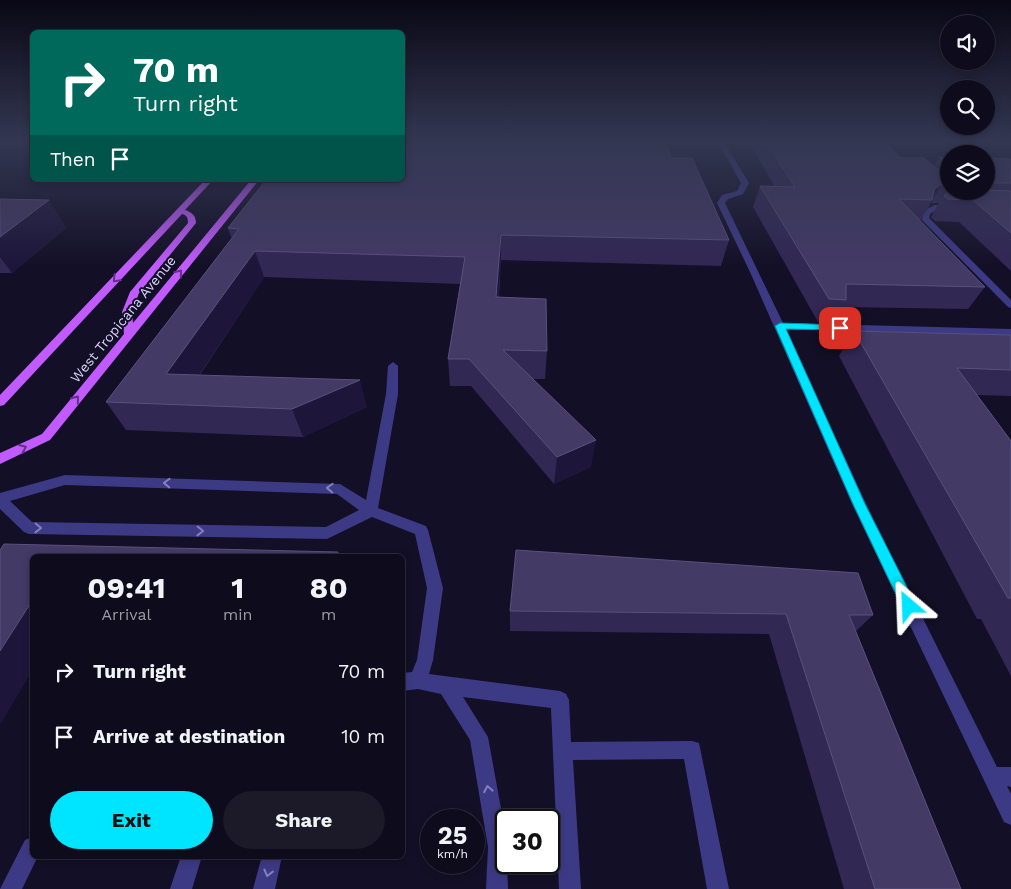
<!DOCTYPE html>
<html lang="en">
<head>
<meta charset="utf-8">
<style>
	:root { --surface:#0e0b1c; --page:#1c1929; --text:#f1f3f6; --muted:#9b9ba3; --line:#2e2b3b; --accent:#00e5ff }
	body { margin:0; font-family:"Work Sans",sans-serif; background:var(--page); color:var(--text); height:100vh; display:flex; flex-direction:column; font-size:19px; white-space:nowrap }
	* { box-sizing:border-box; margin:0 }
	p { font-size:16px; color:var(--muted) }
	.icon { flex:none; width:28px; height:28px; fill:none; stroke:currentColor; stroke-width:2; stroke-linecap:round; stroke-linejoin:round }
	.map { position:relative; flex:1; overflow:hidden }
	.sheet { position:absolute; left:30px; top:554px; width:375px; height:305px; display:flex; flex-direction:column; background:var(--surface); border-radius:8px; box-shadow:0 2px 8px #0003,0 0 0 1px var(--line) }
	.sheet>* { flex:none }
	.hud { position:absolute; left:30px; top:30px; width:375px; height:152px; border-radius:8px; box-shadow:0 2px 8px #0003,0 0 0 1px var(--line); background:#00695c; color:#fff; overflow:hidden }
	.buttons { position:absolute; left:940px; top:15px; display:grid; gap:10px }
	.buttons a { display:grid; place-items:center; width:55px; height:55px; border-radius:50%; background:var(--surface); box-shadow:0 2px 8px #0003,0 0 0 1px var(--line); font-size:25px }
	.speed { position:absolute; left:420px; top:809px; display:flex; gap:10px; font-size:25px; font-weight:700; text-align:center }
	.speed>* { display:grid; place-content:center; width:65px; height:65px; border-radius:50%; background:var(--surface); box-shadow:0 2px 8px #0003,0 0 0 1px var(--line); line-height:1 }
	.speed small { font-size:12px; font-weight:400 }
	.speed .limit { border:2px solid #111; border-radius:8px; background:#fff; color:#111 }
	.pin { position:absolute; display:grid; place-items:center; width:42px; height:42px; color:#fff; margin:-21px; border-radius:10px; box-shadow:0 2px 8px #0006 }
	.me { position:absolute; width:55px; margin:-28px; rotate:334deg; stroke-linejoin:round; filter:drop-shadow(0 0 4px #0008) }
	.turn { display:flex; align-items:center; gap:18px; height:105px; padding:0 20px; font-size:22px }
	.turn .icon { width:65px; height:65px; stroke-width:2.5 }
	.turn b { display:block; font-size:35px; line-height:42px }
	.then { display:flex; align-items:center; height:48px; padding:0 20px; background:#0003; gap:10px; font-size:19px }
	.eta { display:flex; justify-content:space-evenly; align-items:center; height:85px; text-align:center }
	.eta b { font-size:30px; font-weight:700; line-height:35px }
	.button { display:flex; gap:10px; margin-top:auto; padding:10px 20px }
	.button a { flex:1; height:58px; border-radius:30px; background:var(--accent); color:#111; font-size:20px; font-weight:700; line-height:58px; text-align:center }
	.button a+a { background:var(--page); color:var(--text) }
	ul { padding:0; list-style:none }
	li { display:flex; align-items:center; gap:15px; height:65px; padding:0 20px }
	li div { flex:1 }
	li b { display:block; font-size:19px }
	li em { font-style:normal }
	.map>svg:first-child { display:block }
	.lines { fill:none; stroke-linecap:round; stroke-linejoin:round }
	.minor { fill:#3d3a85; fill-rule:evenodd }
	.major { fill:#c25bff; fill-rule:evenodd }
	.wall { fill:#312854 }
	.shaded-wall { fill:#1d163a }
	.building { fill:#433a66; stroke:#5a527e }
	.oneway { stroke:#623188 }
	.oneway2 { stroke:#837fbc }
	.route { fill:#00e5ff; stroke:#0095a6 }
	.labels { text-anchor:middle; stroke-width:4; stroke-linejoin:round; paint-order:stroke }
	.street-label { font-size:14px; fill:#d9d4ff; stroke:#130f26 }
</style>
</head>
<body>
<div class="map">
<svg width="1011" height="889" viewBox="0 0 1011 889">
	<rect width="100%" height="100%" fill="#130f26"/>
	<g class="lines">
		<g class="minor">
			<path d="M 718,142 L 724,142 L 749,183 L 743,194 L 728,199 L 725,203 L 783,323 L 1011,329 L 1011,335 L 786,329 L 866,504 L 997,767 L 1011,767 L 1011,787 L 1007,786 L 1011,794 L 1011,825 L 1004,822 L 852,504 L 750,272 L 717,203 L 722,195 L 737,191 L 741,183 Z"/>
			<path d="M 878,142 L 885,142 L 911,167 L 911,169 L 907,169 Z"/>
			<path d="M 935,205 L 955,206 L 955,210 C 945,211 939,208 930,214 L 929,218 L 1011,300 L 1011,308 L 1008,307 L 922,220 L 923,211 Z"/>
			<path d="M 393,362 L 398,366 L 398,394 L 378,508 L 426,526 L 428,530 L 443,588 L 433,660 L 429,674 L 560,691 L 566,694 L 569,700 L 571,742 L 692,741 L 699,743 L 729,889 L 707,889 L 684,759 L 573,760 L 581,889 L 559,889 L 551,708 L 463,697 L 488,737 L 506,836 L 508,889 L 486,889 L 488,847 L 470,740 L 441,694 L 418,689 L 402,691 L 402,673 L 412,672 L 417,660 L 427,588 L 415,534 L 372,517 L 327,539 L 29,534 L 24,532 L 0,509 L 0,493 L 65,475 L 340,484 L 366,500 L 386,394 L 388,366 ZM 65,485 L 337,494 L 359,510 L 326,527 L 32,522 L 10,501 Z"/>
			<path d="M 32,837 L 32,856 L 38,856 L 22,889 L 0,889 L 25,840 Z"/>
			<path d="M 181,856 L 202,856 L 192,889 L 170,889 Z"/>
			<path d="M 262,856 L 282,856 L 275,889 L 253,889 Z"/>
		</g>
		<path class="major" d="M 205,180 L 213,180 L 185,210 C 192,212 196,216 196,223 L 139,293 L 132,312 L 133,323 L 251,180 L 259,180 L 50,440 L 0,464 L 0,453 L 42,434 L 124,334 L 122,312 L 130,292 L 188,223 C 188,218 187,215 182,214 L 4,405 L 0,406 L 0,395 Z"/>
	</g>
	<g class="wall">
		<path d="M 749,142 L 877,142 L 894,157 L 934,166 L 939,157 L 949,157 L 949,191 L 986,191 L 986,158 L 1011,159 L 1011,271 L 959,222 L 935,221 L 931,217 L 939,203 L 931,203 L 920,221 L 985,287 L 968,309 L 843,307 L 835,322 L 818,322 L 753,207 L 760,186 L 775,187 Z"/>
		<path d="M 671,158 L 729,240 L 721,266 L 501,260 L 499,298 L 547,351 L 545,379 L 532,379 L 591,467 L 554,484 L 471,386 L 450,386 L 448,359 L 460,284 L 264,277 L 200,375 L 367,407 L 303,437 L 126,430 L 106,402 L 232,239 L 228,228 Z"/>
		<path d="M 0,199 L 49,200 L 66,228 L 12,273 L 0,273 Z"/>
		<path d="M 854,331 L 1011,335 L 1011,396 L 977,395 L 1011,441 L 1011,676 L 981,619 L 977,619 L 839,356 Z"/>
		<path d="M 510,611 L 873,615 L 856,631 L 961,889 L 844,889 L 769,634 L 510,631 Z"/>
	</g>
	<g class="shaded-wall">
		<path d="M 943,183 L 931,203 L 930,204 L 932,200 L 934,189 Z"/>
		<path d="M 49,200 L 66,228 L 12,273 L 0,257 L 0,237 Z"/>
		<path d="M 501,235 L 501,260 L 496,325 L 496,297 Z"/>
		<path d="M 255,251 L 264,277 L 182,401 L 166,374 Z"/>
		<path d="M 360,380 L 367,407 L 303,437 L 292,409 Z"/>
		<path d="M 596,440 L 591,467 L 554,484 L 557,457 Z"/>
		<path d="M 32,601 L 32,671 L 0,725 L 0,651 Z"/>
	</g>
	<g class="building">
		<path d="M 402,142 L 665,142 L 671,158 L 692,158 L 729,240 L 501,235 L 496,297 L 546,299 L 547,351 L 503,350 L 596,440 L 557,457 L 469,359 L 448,359 L 465,257 L 255,251 L 166,374 L 360,380 L 292,409 L 106,402 L 239,229 L 228,228 L 266,180 L 402,180 Z"/>
		<path d="M 766,142 L 877,142 L 894,157 L 924,158 L 949,179 L 949,183 L 943,183 L 934,189 L 932,200 L 899,199 L 985,287 L 846,284 L 846,300 L 829,299 L 760,186 L 795,187 Z"/>
		<path d="M 939,157 L 949,157 L 949,166 Z"/>
		<path d="M 986,158 L 1011,159 L 1011,183 L 986,183 Z"/>
		<path d="M 986,190 L 1011,191 L 1011,233 L 973,200 L 948,199 L 944,196 L 949,191 L 986,191 Z"/>
		<path d="M 0,199 L 49,200 L 0,237 Z"/>
		<path d="M 854,331 L 1011,335 L 1011,370 L 957,368 L 1011,441 L 1011,598 L 1008,598 Z"/>
		<path d="M 4,544 L 338,552 L 337,556 L 32,556 L 32,601 L 0,651 L 0,550 Z"/>
		<path d="M 516,550 L 858,573 L 873,615 L 849,615 L 961,889 L 875,889 L 786,614 L 510,611 Z"/>
	</g>
	<defs><path id="oneway-chevron" d="M-2-3.5L2.5 0L-2 3.5" fill="none" stroke-width="1.6" stroke-linecap="round" stroke-linejoin="round" transform="scale(1.25)"/></defs>
	<g class="oneway">
		<use href="#oneway-chevron" transform="translate(179 273) rotate(-51)"/>
		<use href="#oneway-chevron" transform="translate(116 279) rotate(133)"/>
		<use href="#oneway-chevron" transform="translate(76 399) rotate(-51)"/>
		<use href="#oneway-chevron" transform="translate(23 448) rotate(-25)"/>
	</g>
	<g class="oneway2">
		<use href="#oneway-chevron" transform="translate(167 483) rotate(-178)"/>
		<use href="#oneway-chevron" transform="translate(330 488) rotate(-178)"/>
		<use href="#oneway-chevron" transform="translate(38 528) rotate(1)"/>
		<use href="#oneway-chevron" transform="translate(200 531) rotate(1)"/>
		<use href="#oneway-chevron" transform="translate(488 789) rotate(-100)"/>
		<use href="#oneway-chevron" transform="translate(268 873) rotate(104)"/>
	</g>
	<linearGradient id="sky" x2="0" y2="1"><stop stop-color="#0a0815"/><stop offset="0.53" stop-color="#333752"/><stop offset="1" stop-color="#333752" stop-opacity="0"/></linearGradient>
	<rect width="1011" height="267" fill="url(#sky)"/>
	<path class="route" d="M 780,323 L 840,325 L 844,328 L 840,330 L 786,329 L 865,504 L 914,601 L 916,606 L 914,611 L 909,613 L 904,611 L 853,504 L 775,326 Z"/>
	<g class="labels">
		<g class="street-label">
			<text transform="translate(123 319) rotate(-51)" y="5">West Tropicana Avenue</text>
		</g>
	</g>
</svg>
<div class="buttons">
<a><svg class="icon" aria-label="sound" viewBox="0 0 24 24"><path d="M4 9h4l5-4v14l-5-4H4zM17 9q2 3 0 6"/></svg></a>
<a><svg class="icon" aria-label="search" viewBox="0 0 24 24"><circle cx="10" cy="10" r="6"/><path d="M15 15l6 6"/></svg></a>
<a><svg class="icon" aria-label="layers" viewBox="0 0 24 24"><path d="M12 4l9 5-9 5-9-5zM3 14l9 5 9-5"/></svg></a>
</div>
<div class="speed"><div>25<small>km/h</small></div><div class="limit">30</div></div>
<div class="pin" style="left:840px;top:328px;background:#d93025"><svg class="icon" aria-label="arrive" viewBox="0 0 24 24"><path d="M6 21V4h12l-3 4 3 4H6"/></svg></div>
<svg class="me" style="left:909px;top:606px" viewBox="-20 -20 40 40"><path d="M0-17L14 15 0 8-14 15z" fill="#00e5ff" stroke="#fff" stroke-width="4"/></svg>
<div class="hud">
<div class="turn"><svg class="icon" aria-label="right" viewBox="0 0 24 24"><path d="M7 20v-9h11M14 6l5 5-5 5"/></svg><div><b>70 m</b>Turn right</div></div>
<div class="then">Then<svg class="icon" aria-label="arrive" viewBox="0 0 24 24"><path d="M6 21V4h12l-3 4 3 4H6"/></svg></div>
</div>
<section class="sheet">
<div class="eta">
<div><b>09:41</b><p>Arrival</p></div>
<div><b>1</b><p>min</p></div>
<div><b>80</b><p>m</p></div>
</div>
<ul>
<li><svg class="icon" aria-label="right" viewBox="0 0 24 24"><path d="M7 20v-9h11M14 6l5 5-5 5"/></svg><div><b>Turn right</b></div><em>70 m</em></li>
<li><svg class="icon" aria-label="arrive" viewBox="0 0 24 24"><path d="M6 21V4h12l-3 4 3 4H6"/></svg><div><b>Arrive at destination</b></div><em>10 m</em></li>
</ul>
<div class="button"><a>Exit</a><a>Share</a></div>
</section>
</div>
</body>
</html>
